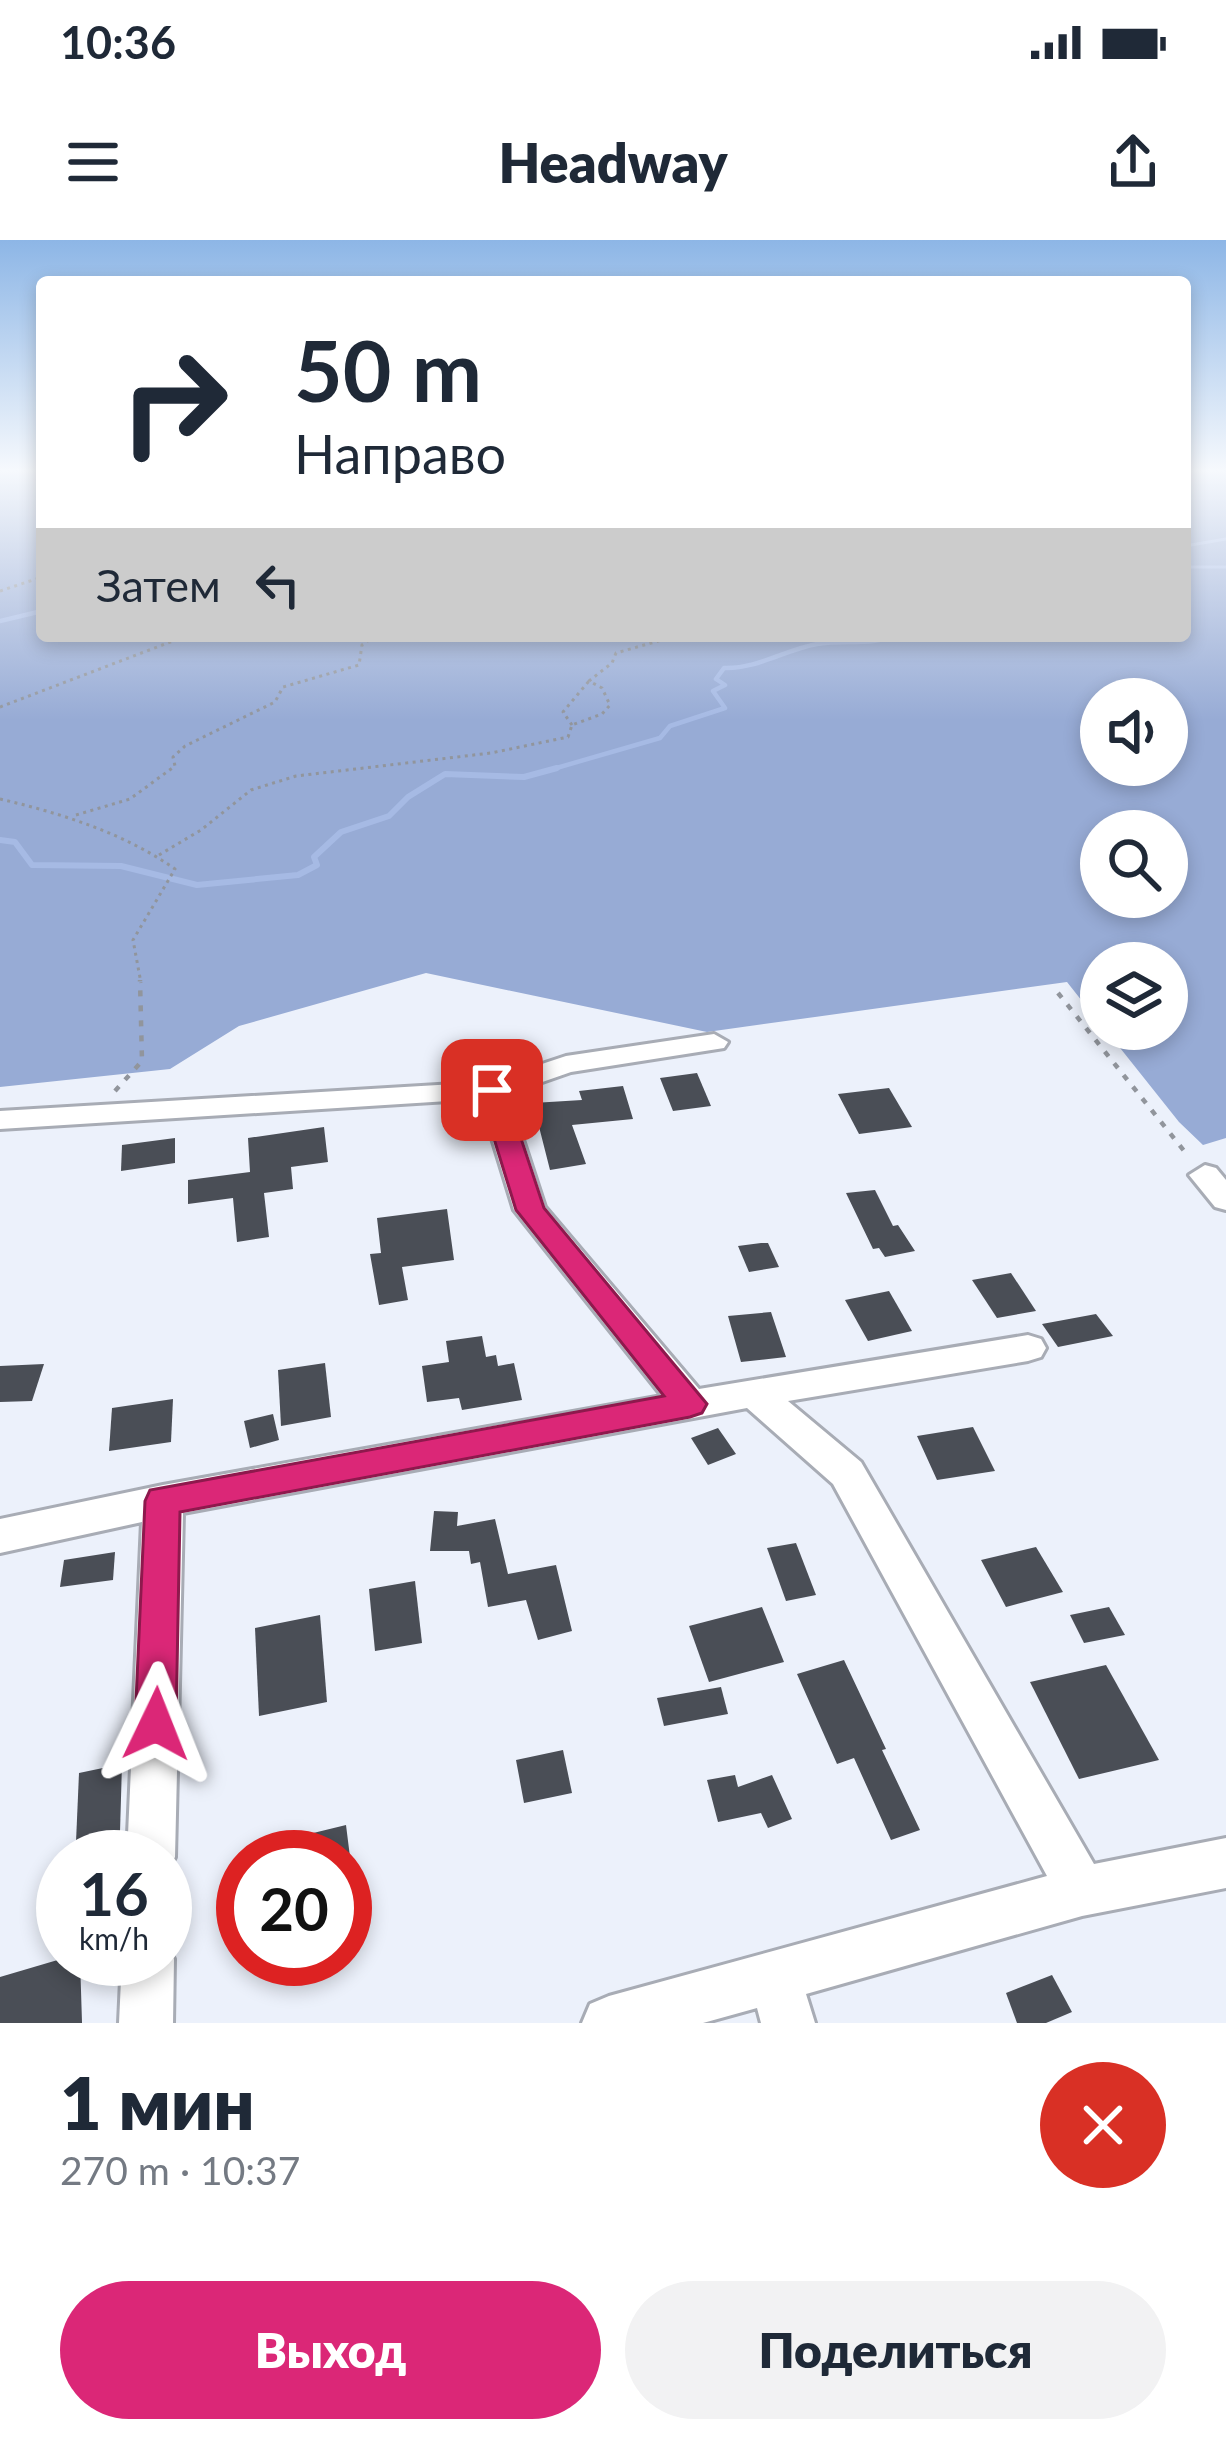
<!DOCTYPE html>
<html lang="ru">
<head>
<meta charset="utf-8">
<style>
	:root { --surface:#fff; --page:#f2f2f3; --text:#1f2937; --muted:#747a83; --accent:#db2777 }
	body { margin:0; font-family:Lato,sans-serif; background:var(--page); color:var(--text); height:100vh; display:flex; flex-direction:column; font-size:45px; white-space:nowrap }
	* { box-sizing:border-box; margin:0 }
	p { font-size:39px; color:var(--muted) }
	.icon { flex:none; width:66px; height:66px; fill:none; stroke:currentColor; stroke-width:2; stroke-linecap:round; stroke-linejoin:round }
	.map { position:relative; height:1783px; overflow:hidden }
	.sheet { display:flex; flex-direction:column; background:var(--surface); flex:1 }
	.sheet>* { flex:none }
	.guide { position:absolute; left:36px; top:36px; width:1155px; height:366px; border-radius:12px; box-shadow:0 6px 18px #0003; background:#fff; color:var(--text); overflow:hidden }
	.fabs { position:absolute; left:1080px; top:438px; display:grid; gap:24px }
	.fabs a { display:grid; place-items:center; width:108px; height:108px; border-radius:50%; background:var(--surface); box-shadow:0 6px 18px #0003; font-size:60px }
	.speed { position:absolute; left:36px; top:1590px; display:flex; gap:24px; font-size:60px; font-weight:700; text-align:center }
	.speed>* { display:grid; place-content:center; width:156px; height:156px; border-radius:50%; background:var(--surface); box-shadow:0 6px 18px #0003; line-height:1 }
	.speed small { font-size:30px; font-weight:400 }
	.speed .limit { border:18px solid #d22; background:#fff; color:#111 }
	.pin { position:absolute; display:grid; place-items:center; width:102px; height:102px; color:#fff; margin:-51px; border-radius:24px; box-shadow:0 6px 18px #0006 }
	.me { position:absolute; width:132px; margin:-66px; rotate:2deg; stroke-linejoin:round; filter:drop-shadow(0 0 9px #0008) }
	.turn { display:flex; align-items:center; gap:42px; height:252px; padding:0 60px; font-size:54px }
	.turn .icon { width:156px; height:156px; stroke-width:2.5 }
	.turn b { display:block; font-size:84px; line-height:102px }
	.then { display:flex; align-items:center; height:114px; padding:0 60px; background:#0003; gap:24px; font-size:45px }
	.round { display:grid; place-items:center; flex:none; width:126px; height:126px; border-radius:63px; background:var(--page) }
	.headline { display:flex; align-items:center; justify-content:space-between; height:204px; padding:0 60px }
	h1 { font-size:72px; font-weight:800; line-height:90px }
	.cta { display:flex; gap:24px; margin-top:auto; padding:24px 60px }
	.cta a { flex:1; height:138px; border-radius:72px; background:var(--accent); color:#fff; font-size:48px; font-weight:800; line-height:138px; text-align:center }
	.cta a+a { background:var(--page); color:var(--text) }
	.status { display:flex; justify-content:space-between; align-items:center; height:84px; padding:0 60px; background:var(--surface); direction:ltr }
	.status svg { height:33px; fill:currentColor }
	header { display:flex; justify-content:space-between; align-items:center; height:156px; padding:0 60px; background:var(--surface); font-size:54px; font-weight:800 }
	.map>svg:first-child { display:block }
	.forest { fill:#97abd5; fill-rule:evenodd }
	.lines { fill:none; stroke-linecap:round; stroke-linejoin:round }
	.stream-far2 { stroke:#a6bae4; stroke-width:3 }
	.stream-far1 { stroke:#a6bae4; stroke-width:4.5 }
	.stream { stroke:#a6bae4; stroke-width:6 }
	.building { fill:#4a4e56 }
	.minor-casing { stroke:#a8acb5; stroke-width:6 }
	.path-far1 { stroke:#91959c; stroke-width:3; stroke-dasharray:3 4.5; stroke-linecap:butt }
	.path { stroke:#91959c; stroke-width:4.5; stroke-dasharray:6 9; stroke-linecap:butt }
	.minor { fill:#fff; fill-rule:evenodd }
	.route { fill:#db2777; stroke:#8e194d; stroke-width:3 }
</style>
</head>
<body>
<div class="status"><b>10:36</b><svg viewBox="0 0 49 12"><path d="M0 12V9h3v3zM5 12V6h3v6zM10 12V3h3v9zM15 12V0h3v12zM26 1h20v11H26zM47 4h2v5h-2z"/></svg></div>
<header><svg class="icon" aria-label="menu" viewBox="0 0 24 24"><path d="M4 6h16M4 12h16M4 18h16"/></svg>Headway<svg class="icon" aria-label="share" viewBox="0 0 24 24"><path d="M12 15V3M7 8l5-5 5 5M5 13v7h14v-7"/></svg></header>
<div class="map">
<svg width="1226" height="1783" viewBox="0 0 1226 1783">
	<rect width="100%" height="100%" fill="#ecf1fb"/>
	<path class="forest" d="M 0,230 L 42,230 L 42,396 L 1185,396 L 1185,230 L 1226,230 L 1226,898 L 1203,905 L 1179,882 L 1105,789 L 1167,789 L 1167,723 L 1101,723 L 1101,785 L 1067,742 L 707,792 L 426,733 L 239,786 L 170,829 L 0,847 ZM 1101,459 L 1167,459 L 1167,525 L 1101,525 ZM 1101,591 L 1167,591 L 1167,657 L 1101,657 Z"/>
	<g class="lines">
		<g class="stream-far2">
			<path d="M 1185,306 L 1226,299"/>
			<path d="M 1185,327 L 1226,327"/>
		</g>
		<g class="stream-far1">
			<path d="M 0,381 L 42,371"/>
			<path d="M 546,531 L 660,498 L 670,486 L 725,468 L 713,451 L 725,445 L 716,439 L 724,428 C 758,429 784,410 817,404 C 843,399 869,406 894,396"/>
		</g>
		<path class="stream" d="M 0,600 L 15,602 L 32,625 L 121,626 L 197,645 L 298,635 L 317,625 L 314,617 L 341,592 L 389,576 L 408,557 L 445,534 L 524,537 L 557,528"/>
	</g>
	<g class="building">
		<path d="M 697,833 L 711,866 L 673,871 L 660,838 Z"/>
		<path d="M 623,846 L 633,879 L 572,885 L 586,924 L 550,930 L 533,863 L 582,860 L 579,851 Z"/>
		<path d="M 889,848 L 912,887 L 859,894 L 838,854 Z"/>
		<path d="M 324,887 L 328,922 L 291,927 L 293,949 L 264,953 L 269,997 L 237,1002 L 233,958 L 188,964 L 188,940 L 250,932 L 248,898 Z"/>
		<path d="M 175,898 L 175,923 L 121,931 L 122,905 Z"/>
		<path d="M 875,950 L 893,986 L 898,985 L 915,1011 L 885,1017 L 879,1008 L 873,1009 L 846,953 Z"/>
		<path d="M 447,969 L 454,1020 L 402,1027 L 408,1060 L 379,1065 L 370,1014 L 381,1013 L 377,978 Z"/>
		<path d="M 761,1003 L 768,1003 L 779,1027 L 749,1032 L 738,1006 Z"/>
		<path d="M 1011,1033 L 1036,1071 L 997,1078 L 972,1040 Z"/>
		<path d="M 889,1051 L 912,1091 L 868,1101 L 845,1060 Z"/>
		<path d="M 771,1072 L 786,1117 L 741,1122 L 728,1076 Z"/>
		<path d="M 1096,1074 L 1113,1096 L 1058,1107 L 1042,1084 Z"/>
		<path d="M 482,1096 L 486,1117 L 496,1115 L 498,1126 L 514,1123 L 522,1160 L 462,1170 L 459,1158 L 427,1162 L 422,1126 L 449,1122 L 446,1101 Z"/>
		<path d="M 325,1123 L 331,1177 L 281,1186 L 278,1130 Z"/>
		<path d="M 44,1124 L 32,1161 L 0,1162 L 0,1126 Z"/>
		<path d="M 173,1159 L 171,1202 L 109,1211 L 112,1168 Z"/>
		<path d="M 273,1174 L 279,1200 L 250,1208 L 244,1181 Z"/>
		<path d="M 973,1187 L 995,1231 L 937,1240 L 917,1196 Z"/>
		<path d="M 718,1188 L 736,1214 L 708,1225 L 691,1198 Z"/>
		<path d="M 434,1271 L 458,1272 L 457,1286 L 495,1279 L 508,1334 L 556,1325 L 572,1391 L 538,1400 L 526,1360 L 488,1367 L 480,1322 L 471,1324 L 469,1311 L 430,1311 Z"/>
		<path d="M 796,1303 L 816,1355 L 786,1361 L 767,1308 Z"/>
		<path d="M 1036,1307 L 1063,1352 L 1006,1367 L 981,1320 Z"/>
		<path d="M 115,1312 L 113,1340 L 60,1347 L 64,1320 Z"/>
		<path d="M 415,1341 L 422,1403 L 375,1411 L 369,1349 Z"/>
		<path d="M 762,1367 L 784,1422 L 709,1442 L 689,1386 Z"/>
		<path d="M 1109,1367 L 1125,1395 L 1084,1403 L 1070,1375 Z"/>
		<path d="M 320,1375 L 327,1462 L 259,1476 L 255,1388 Z"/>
		<path d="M 844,1420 L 886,1509 L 882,1510 L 920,1590 L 891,1600 L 854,1518 L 837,1524 L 797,1434 Z"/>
		<path d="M 1106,1425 L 1159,1520 L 1079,1539 L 1030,1442 Z"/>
		<path d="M 721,1447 L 728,1474 L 664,1486 L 657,1458 Z"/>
		<path d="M 563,1510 L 572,1553 L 524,1563 L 516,1520 Z"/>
		<path d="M 122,1524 L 120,1592 L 76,1602 L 79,1533 Z"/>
		<path d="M 735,1535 L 738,1547 L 772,1535 L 792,1579 L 768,1588 L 761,1573 L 718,1582 L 707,1540 Z"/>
		<path d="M 346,1585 L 350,1617 L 303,1617 L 301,1596 Z"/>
		<path d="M 61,1719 L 80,1719 L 82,1783 L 0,1783 L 0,1737 Z"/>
		<path d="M 1052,1735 L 1072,1772 L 1046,1783 L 1017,1783 L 1006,1753 Z"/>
	</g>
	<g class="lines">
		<defs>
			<g id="minor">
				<path d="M 714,794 L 728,802 L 724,808 L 571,832 L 508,854 L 545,967 L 699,1149 L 1028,1095 L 1041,1099 L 1046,1108 L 1041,1117 L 1028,1121 L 788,1161 L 861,1222 L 1094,1624 L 1226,1598 L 1226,1648 L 1082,1676 L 806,1754 L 815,1783 L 761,1783 L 757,1768 L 703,1783 L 582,1783 L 590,1764 L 609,1756 L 1047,1636 L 833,1244 L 747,1168 L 183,1273 L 175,1617 L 165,1636 L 165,1617 L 127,1617 L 142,1282 L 0,1313 L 0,1279 L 163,1245 L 662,1156 L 514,970 L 480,859 L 0,889 L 0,871 L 488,842 L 566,816 Z"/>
				<path d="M 1205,925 L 1216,928 L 1226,940 L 1226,970 L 1215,967 L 1189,935 Z"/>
				<path d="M 165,1700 L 174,1719 L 173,1783 L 119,1783 L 122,1719 L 165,1719 Z"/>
			</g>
		</defs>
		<use href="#minor" class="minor-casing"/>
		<g class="path-far1">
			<path d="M 0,351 L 42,337"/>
			<path d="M 756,396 L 788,396"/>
			<path d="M 0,467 L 186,396"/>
			<path d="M 572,485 L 563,472 L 589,441"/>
			<path d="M 0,559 C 60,573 124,593 175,629 L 133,700 L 141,743"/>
			<path d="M 76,575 L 130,559 L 175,526 L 173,517 L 185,506 L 275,462 L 283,447 L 359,425 L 362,405 L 369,400 L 366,396"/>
			<path d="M 159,615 L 201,590 L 251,550 L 296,536 L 491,513 L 568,497 L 572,485 L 602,474 L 610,465 L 602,448 L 589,441 L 612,423 L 616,413 L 676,396"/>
		</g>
		<g class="path">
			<path d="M 1058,753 L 1189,917"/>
			<path d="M 115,851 L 142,821 L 140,740"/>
		</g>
		<use href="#minor" class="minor"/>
	</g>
	<linearGradient id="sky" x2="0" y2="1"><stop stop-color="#8db6e6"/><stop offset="0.48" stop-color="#f6f9fd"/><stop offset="1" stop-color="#f6f9fd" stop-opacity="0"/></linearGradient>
	<rect width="1226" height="480" fill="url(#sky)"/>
	<path class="route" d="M 492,843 L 505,850 L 544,968 L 707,1164 L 702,1173 L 690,1177 L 180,1272 L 176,1484 L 170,1497 L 156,1503 L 141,1497 L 135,1484 L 145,1261 L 150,1250 L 664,1156 L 516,970 L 479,850 Z"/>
</svg>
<div class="fabs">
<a><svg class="icon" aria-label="sound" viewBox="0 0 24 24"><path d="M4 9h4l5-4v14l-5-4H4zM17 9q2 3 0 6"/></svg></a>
<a><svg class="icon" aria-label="search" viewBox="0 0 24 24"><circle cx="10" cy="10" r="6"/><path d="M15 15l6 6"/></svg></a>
<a><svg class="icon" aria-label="layers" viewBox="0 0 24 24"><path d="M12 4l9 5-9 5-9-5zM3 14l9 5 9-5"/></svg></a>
</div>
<div class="speed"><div>16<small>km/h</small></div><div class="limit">20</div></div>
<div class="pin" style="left:492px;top:850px;background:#d93025"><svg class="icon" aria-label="arrive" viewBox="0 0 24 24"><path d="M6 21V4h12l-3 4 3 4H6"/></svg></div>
<svg class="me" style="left:156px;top:1484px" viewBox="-20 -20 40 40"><path d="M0-17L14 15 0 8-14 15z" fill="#db2777" stroke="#fff" stroke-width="4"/></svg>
<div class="guide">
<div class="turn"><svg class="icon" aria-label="right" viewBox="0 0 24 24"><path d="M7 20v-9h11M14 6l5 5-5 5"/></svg><div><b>50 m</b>Направо</div></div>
<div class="then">Затем<svg class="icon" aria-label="left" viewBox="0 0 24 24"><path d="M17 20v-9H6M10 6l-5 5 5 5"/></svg></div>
</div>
</div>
<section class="sheet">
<div class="headline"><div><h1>1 мин</h1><p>270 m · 10:37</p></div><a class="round" style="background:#d93025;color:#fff"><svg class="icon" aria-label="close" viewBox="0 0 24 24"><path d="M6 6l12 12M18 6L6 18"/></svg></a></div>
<div class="cta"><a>Выход</a><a>Поделиться</a></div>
</section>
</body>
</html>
